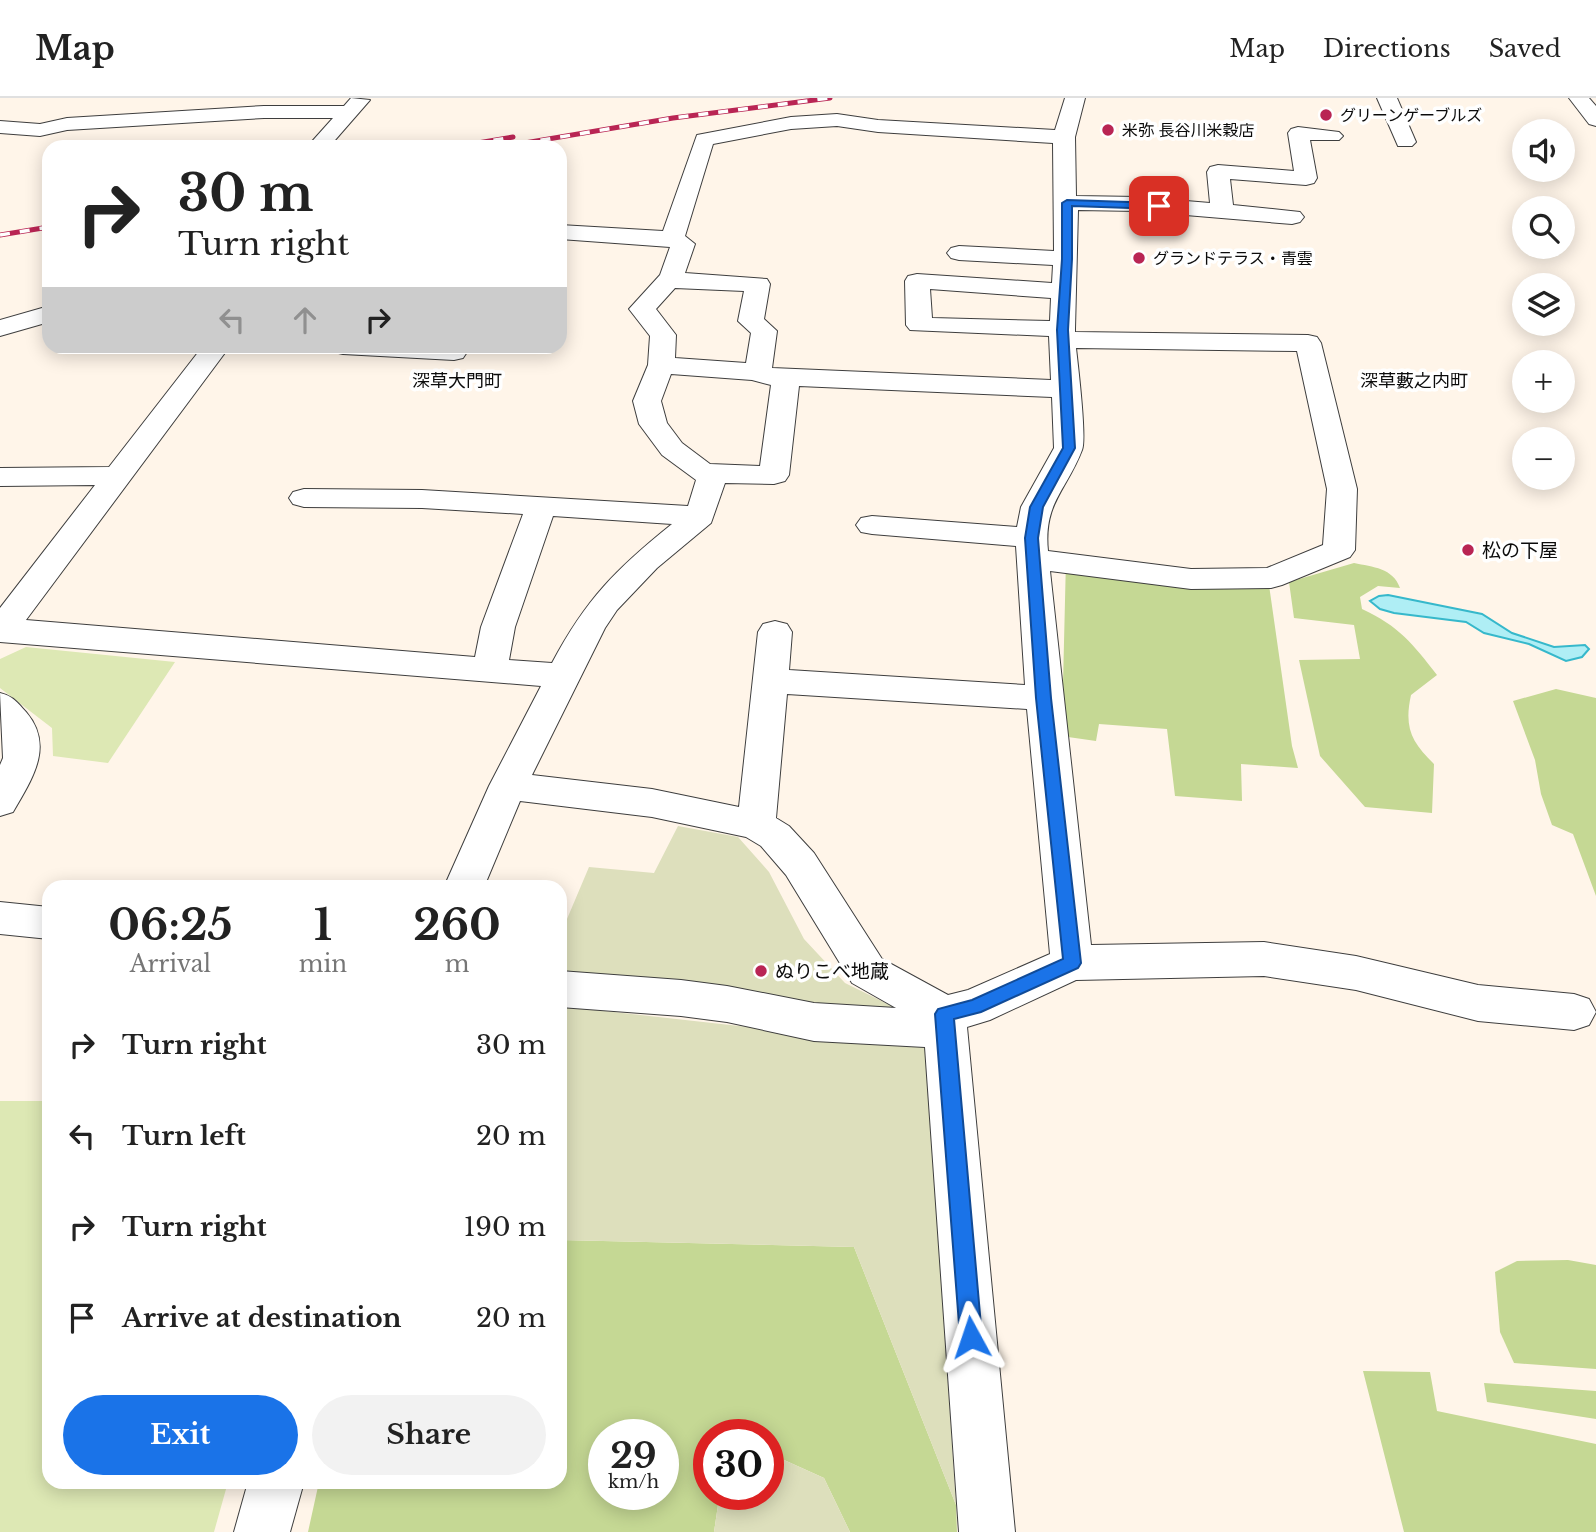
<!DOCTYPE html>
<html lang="en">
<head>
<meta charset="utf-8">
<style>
	:root { --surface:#fff; --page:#f2f2f2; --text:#222; --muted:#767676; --line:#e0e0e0; --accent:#1a73e8 }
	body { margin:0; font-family:"Libre Baskerville","Noto Sans JP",serif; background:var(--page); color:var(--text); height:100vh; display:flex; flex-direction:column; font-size:26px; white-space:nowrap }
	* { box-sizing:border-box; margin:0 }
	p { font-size:23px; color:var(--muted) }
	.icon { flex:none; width:38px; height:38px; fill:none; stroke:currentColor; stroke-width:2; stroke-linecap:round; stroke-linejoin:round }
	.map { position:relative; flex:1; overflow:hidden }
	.details { position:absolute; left:42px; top:782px; width:525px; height:609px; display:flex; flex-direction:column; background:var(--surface); border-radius:21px; box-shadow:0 4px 18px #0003 }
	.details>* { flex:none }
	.banner { position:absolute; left:42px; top:42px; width:525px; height:214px; border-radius:21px; box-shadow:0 4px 18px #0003; background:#fff; color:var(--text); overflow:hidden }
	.fabs { position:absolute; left:1512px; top:21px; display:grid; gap:14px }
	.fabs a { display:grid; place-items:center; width:63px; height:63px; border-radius:50%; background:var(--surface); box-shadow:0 4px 18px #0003; font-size:35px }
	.speed { position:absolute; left:588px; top:1321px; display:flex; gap:14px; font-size:35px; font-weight:700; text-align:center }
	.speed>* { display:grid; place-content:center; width:91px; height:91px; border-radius:50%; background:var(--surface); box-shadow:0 4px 18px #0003; line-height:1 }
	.speed small { font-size:18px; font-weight:400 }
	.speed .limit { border:10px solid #d22; background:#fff; color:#111 }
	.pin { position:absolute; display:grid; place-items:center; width:60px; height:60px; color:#fff; margin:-30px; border-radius:14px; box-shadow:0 4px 10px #0006 }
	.me { position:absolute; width:77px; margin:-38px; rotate:355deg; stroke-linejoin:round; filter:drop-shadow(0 0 5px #0008) }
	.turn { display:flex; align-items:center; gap:24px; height:147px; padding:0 21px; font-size:32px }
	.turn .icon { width:91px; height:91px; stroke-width:2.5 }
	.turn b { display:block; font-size:49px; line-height:60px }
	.lanes { display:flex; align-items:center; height:66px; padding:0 21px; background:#0003; justify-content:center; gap:35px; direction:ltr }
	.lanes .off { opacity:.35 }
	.eta { display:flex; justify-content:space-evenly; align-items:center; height:119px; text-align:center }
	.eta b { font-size:42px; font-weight:700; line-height:49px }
	.button { display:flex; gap:14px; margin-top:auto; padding:14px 21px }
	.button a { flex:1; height:80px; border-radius:42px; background:var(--accent); color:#fff; font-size:28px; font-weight:700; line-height:80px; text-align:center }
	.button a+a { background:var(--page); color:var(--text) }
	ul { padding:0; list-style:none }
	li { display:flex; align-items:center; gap:21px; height:91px; padding:0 21px }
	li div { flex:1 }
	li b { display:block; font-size:26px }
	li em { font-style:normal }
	header { display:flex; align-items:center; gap:42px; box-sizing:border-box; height:98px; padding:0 35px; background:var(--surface); border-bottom:2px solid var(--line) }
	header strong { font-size:33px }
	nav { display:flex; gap:38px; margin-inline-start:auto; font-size:24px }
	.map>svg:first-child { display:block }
	.green { fill:#dde8b4 }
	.forest { fill:#c5d894; fill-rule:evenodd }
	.cemetery { fill:#dddfbc }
	.water { fill:#afeef5; stroke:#36b8cb; stroke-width:2 }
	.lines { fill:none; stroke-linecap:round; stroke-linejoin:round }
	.minor-casing { stroke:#3e3e3e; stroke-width:2 }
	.minor { fill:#fff; fill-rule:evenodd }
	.rail-casing { stroke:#b92554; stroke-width:5 }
	.rail { stroke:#fff; stroke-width:3.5; stroke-dasharray:10; stroke-linecap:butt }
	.route { fill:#1a73e8; stroke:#114b97; stroke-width:2 }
	.poi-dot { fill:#b92554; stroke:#fff; stroke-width:2.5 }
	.labels { text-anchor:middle; stroke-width:7; stroke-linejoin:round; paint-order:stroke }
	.far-poi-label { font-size:16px; fill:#0b0b0b; stroke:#fff; text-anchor:start }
	.far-neighbourhood-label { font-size:18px; fill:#0b0b0b; stroke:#fff }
	.poi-label { font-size:19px; fill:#0b0b0b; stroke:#fff; text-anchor:start }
</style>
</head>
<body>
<header>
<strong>Map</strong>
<nav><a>Map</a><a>Directions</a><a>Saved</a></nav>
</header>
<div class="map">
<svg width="1596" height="1434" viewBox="0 0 1596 1434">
	<rect width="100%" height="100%" fill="#fff5e9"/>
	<g class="green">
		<path d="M 26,549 L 175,564 L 108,665 L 53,658 L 52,630 L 0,590 L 0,561 Z"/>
		<path d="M 0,1003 L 49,1003 L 49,1384 L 228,1384 L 214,1434 L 0,1434 Z"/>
	</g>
	<g class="forest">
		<path d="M 1066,461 L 1269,487 L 1292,648 L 1298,670 L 1241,666 L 1242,703 L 1175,698 L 1167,631 L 1099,626 L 1096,643 L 1068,639 L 1063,586 Z"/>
		<path d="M 1354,465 C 1373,469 1393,470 1400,490 L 1378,488 L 1360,499 L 1362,511 C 1399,528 1413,546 1437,577 L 1411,597 C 1404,629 1411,644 1434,666 L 1432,715 L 1365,709 L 1320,658 L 1299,562 L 1360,561 L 1354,527 L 1294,520 L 1289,484 Z"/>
		<path d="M 1556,591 L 1596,600 L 1596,798 L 1573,736 L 1552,727 L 1541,696 L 1535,662 L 1513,603 Z"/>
		<path d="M 560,1142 L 854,1149 L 956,1407 L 957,1434 L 850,1434 L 824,1380 L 773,1357 L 768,1360 L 768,1337 L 709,1337 L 709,1396 L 723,1397 L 719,1400 L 714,1434 L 308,1434 L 319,1384 L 560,1384 ZM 604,1337 L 663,1337 L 663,1396 L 604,1396 Z"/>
		<path d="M 1568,1162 L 1596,1167 L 1596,1271 L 1514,1265 L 1500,1234 L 1495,1174 L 1517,1163 Z"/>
		<path d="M 1363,1273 L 1430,1274 L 1437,1313 L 1596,1346 L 1596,1434 L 1404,1434 Z"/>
		<path d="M 1484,1285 L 1596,1293 L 1596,1321 L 1487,1304 Z"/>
	</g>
	<g class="cemetery">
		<path d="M 678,728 L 738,739 L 769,774 L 804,841 L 845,885 L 910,917 L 560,876 L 560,821 L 567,821 L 589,769 L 654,775 Z"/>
		<path d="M 560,908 L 926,949 L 956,1407 L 854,1149 L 560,1142 Z"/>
		<path d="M 773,1357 L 824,1380 L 850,1434 L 714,1434 L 719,1400 L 723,1397 L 768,1396 L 768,1360 Z"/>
	</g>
	<path class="water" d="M 1388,497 L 1482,516 L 1512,535 L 1554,549 L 1585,547 L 1589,551 L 1582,559 L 1566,563 L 1529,546 L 1484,535 L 1466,524 L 1394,515 L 1380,511 L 1370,503 L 1379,498 Z"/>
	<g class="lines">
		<defs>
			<g id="minor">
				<path d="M 351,0 L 370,2 L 329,49 L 307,49 L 333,20 L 264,20 L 67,32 L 40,38 L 0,35 L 0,23 L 40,26 L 67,20 L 264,8 L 344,8 Z"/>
				<path d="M 1065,0 L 1085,0 L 1075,39 L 1076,98 L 1138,99 L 1210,105 L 1207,74 L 1210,69 L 1218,67 L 1294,73 L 1288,35 L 1291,31 L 1298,29 L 1339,34 L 1343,38 L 1339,42 L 1310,42 L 1317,80 L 1314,85 L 1306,87 L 1230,81 L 1233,107 L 1300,114 L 1304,119 L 1300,124 L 1292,126 L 1138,113 L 1078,112 L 1075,231 L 1075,234 L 1308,237 L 1317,239 L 1321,245 L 1357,391 L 1355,452 L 1350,459 L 1282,487 L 1271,490 L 1191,491 L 1050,473 L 1091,847 L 1264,844 L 1356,858 L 1478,887 L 1574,896 L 1589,901 L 1596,914 L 1589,927 L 1574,932 L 1478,923 L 1356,892 L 1264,878 L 1076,882 L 990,922 L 967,929 L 1015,1434 L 959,1434 L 925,949 L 814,943 L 727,924 L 681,918 L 560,909 L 560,873 L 681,882 L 727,888 L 814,905 L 896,910 L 852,885 L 786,777 L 761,748 L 746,739 L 652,719 L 520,703 L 484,789 L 444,789 L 489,688 L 541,588 L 0,544 L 0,510 L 95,387 L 0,388 L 0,370 L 109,369 L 203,248 L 230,248 L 26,522 L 475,559 L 481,529 L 523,416 L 422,410 L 304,409 L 293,406 L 289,400 L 293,394 L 304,391 L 422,392 L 688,408 L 696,382 L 662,357 L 639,326 L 633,303 L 648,267 L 650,238 L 629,211 L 660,177 L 670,149 L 560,141 L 560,127 L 663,133 L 697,37 L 791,19 L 837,16 L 878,22 L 1055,32 ZM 837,28 L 878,34 L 1053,45 L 1054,153 L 959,148 L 951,150 L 947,155 L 951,160 L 959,162 L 1053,167 L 1052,185 L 917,176 L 908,178 L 905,183 L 906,227 L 910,232 L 1049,238 L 1051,282 L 772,270 L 777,233 L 764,221 L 770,186 L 767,181 L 685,175 L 695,146 L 685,138 L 713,46 L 791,31 ZM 675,190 L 744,193 L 738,223 L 751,235 L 746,265 L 675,260 L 676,237 L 656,211 ZM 930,191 L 1051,200 L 1050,223 L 932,220 ZM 1076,250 L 1297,253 L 1327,391 L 1323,447 L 1267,470 L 1191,471 L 1048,453 C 1043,405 1067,392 1082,352 C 1087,341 1078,268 1076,250 ZM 671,276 L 752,282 L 771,287 L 760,368 L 710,366 L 682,345 L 667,325 L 661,303 ZM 799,288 L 1052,299 L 1054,350 L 1021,409 L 1017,429 L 872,418 L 861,420 L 856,427 L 861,434 L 872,436 L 1016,448 L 1025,587 L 789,572 L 792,534 L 787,526 L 775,523 L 763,526 L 758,534 L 739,709 L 652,691 L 532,677 L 605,530 L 617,512 L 657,470 L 711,425 L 725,385 L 774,386 L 785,383 L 789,377 ZM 553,418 L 672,426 C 616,471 586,501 552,565 L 509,562 L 515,529 ZM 787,596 L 1027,611 L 1050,856 L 968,892 L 948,897 L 882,861 L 814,755 L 789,728 L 776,720 Z"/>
				<path d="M 1377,0 L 1397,0 L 1416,44 L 1412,48 L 1398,48 Z"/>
				<path d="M 1569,0 L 1589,0 L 1596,8 L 1596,28 L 1589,26 Z"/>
				<path d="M 49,208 L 49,224 L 0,238 L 0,222 Z"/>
				<path d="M 330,248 L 471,248 L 463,260 L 454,262 L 343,256 L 334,254 Z"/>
				<path d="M 0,595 C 13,598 17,604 26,614 C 55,648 32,681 13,714 L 0,718 L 0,667 L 3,660 Z"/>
				<path d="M 0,804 L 49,809 L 49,841 L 0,836 Z"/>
				<path d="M 248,1384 L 304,1384 L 290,1434 L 234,1434 Z"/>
			</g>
		</defs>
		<use href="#minor" class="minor-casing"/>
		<use href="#minor" class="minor"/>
		<defs>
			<g id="rail">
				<path d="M 454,49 L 513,39"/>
				<path d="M 501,49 L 673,20 L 830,0"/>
				<path d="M 0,137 L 49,129"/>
			</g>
		</defs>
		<use href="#rail" class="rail-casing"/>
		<use href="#rail" class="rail"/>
	</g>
	<path class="route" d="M 1067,102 L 1159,105 L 1164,108 L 1159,111 L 1072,108 L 1072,161 L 1068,232 L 1075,350 L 1043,409 L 1038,440 L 1051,600 L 1081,865 L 1078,870 L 981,914 L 954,921 L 982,1239 L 979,1246 L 971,1250 L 963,1246 L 960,1239 L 935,916 L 938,911 L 972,902 L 1063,861 L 1036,600 L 1025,440 L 1030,409 L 1063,350 L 1057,232 L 1062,161 L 1062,105 Z"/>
	<g class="poi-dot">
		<circle cx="1326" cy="17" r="7"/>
		<circle cx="1108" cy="32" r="7"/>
		<circle cx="1139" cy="160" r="7"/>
		<circle cx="1468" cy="452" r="7"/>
		<circle cx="761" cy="873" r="7"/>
	</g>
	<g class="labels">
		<g class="far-poi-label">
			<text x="1340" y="23">グリーンゲーブルズ</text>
			<text x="1122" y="38">米弥 長谷川米穀店</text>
			<text x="1153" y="166">グランドテラス・青雲</text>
		</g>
		<g class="far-neighbourhood-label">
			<text x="457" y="289">深草大門町</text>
			<text x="1414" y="289">深草藪之内町</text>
		</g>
		<g class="poi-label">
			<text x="1482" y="459">松の下屋</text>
			<text x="775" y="880">ぬりこべ地蔵</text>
		</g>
	</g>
</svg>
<div class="fabs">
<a><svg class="icon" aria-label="sound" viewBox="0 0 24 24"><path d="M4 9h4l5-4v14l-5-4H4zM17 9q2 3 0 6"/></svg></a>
<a><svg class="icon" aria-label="search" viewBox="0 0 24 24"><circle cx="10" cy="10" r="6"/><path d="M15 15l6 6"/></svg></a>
<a><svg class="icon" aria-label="layers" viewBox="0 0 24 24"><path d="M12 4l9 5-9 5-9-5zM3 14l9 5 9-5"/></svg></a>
<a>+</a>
<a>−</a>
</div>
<div class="speed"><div>29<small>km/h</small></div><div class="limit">30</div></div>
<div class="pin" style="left:1159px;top:108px;background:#d93025"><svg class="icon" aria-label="arrive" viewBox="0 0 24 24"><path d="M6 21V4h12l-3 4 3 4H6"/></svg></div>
<svg class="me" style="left:971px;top:1239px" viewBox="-20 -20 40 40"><path d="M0-17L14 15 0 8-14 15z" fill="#1a73e8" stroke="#fff" stroke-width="4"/></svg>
<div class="banner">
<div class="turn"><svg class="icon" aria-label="right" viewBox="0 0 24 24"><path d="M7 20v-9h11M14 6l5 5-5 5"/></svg><div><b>30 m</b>Turn right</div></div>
<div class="lanes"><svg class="icon off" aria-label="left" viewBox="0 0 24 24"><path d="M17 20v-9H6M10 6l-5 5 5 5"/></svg><svg class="icon off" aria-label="ahead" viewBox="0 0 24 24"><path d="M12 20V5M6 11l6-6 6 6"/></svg><svg class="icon" aria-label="right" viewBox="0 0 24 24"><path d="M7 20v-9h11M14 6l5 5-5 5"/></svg></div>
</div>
<section class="details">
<div class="eta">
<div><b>06:25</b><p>Arrival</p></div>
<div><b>1</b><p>min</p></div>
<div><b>260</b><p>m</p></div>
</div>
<ul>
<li><svg class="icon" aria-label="right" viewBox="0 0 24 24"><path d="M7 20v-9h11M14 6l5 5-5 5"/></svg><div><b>Turn right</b></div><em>30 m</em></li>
<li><svg class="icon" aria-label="left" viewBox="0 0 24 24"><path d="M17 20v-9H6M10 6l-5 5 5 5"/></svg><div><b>Turn left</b></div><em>20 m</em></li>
<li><svg class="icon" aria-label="right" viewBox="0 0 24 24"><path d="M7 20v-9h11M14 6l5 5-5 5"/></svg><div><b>Turn right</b></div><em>190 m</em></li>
<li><svg class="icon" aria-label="arrive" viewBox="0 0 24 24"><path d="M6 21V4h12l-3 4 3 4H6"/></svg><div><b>Arrive at destination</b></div><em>20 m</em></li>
</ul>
<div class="button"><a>Exit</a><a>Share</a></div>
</section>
</div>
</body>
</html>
